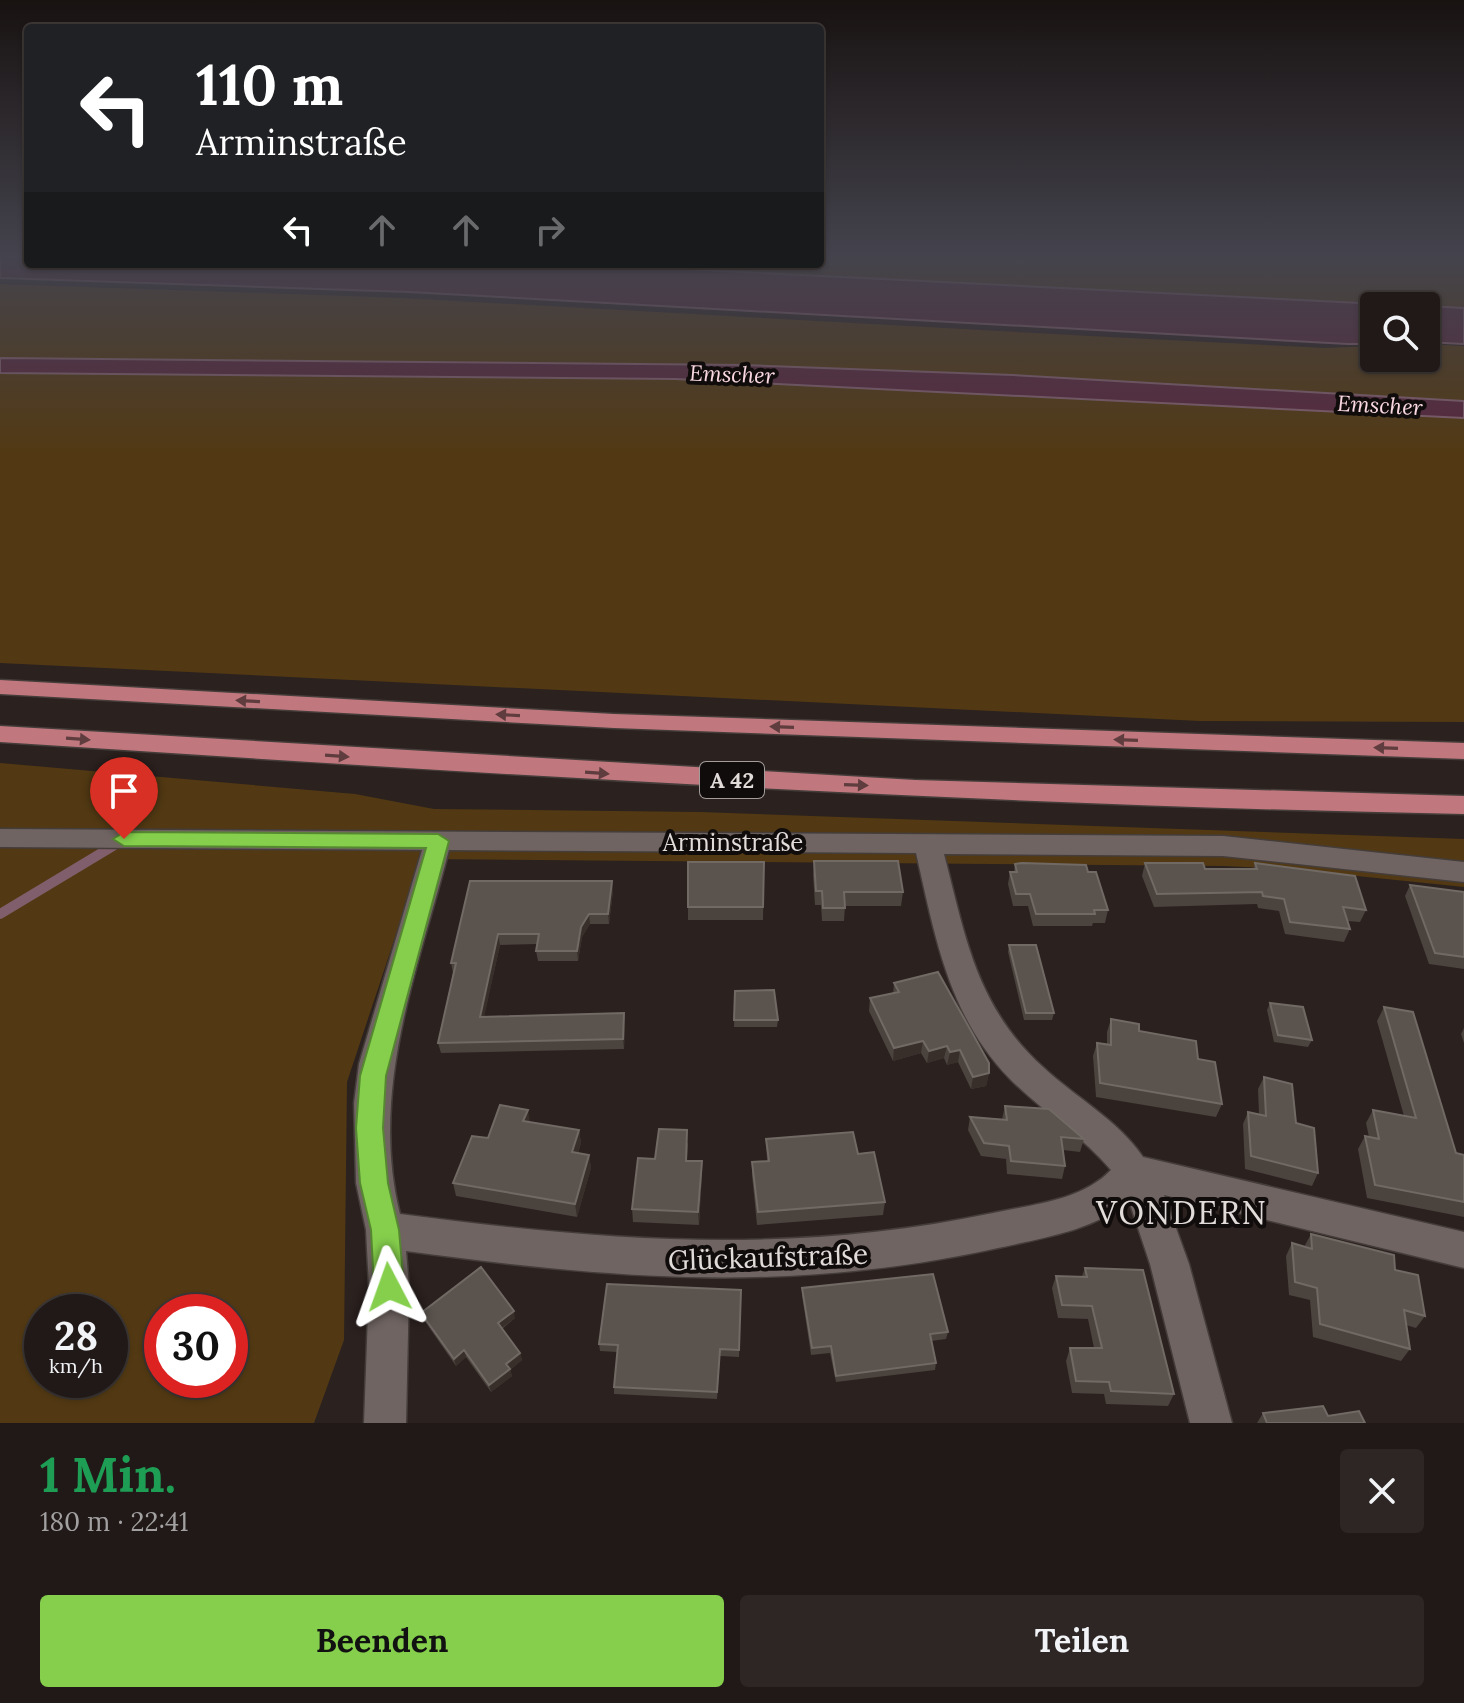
<!DOCTYPE html>
<html lang="de">
<head>
<meta charset="utf-8">
<style>
	:root { --surface:#201917; --page:#2d2624; --text:#f1f3f6; --muted:#a2a0a1; --line:#3d3836; --accent:#85cf4c }
	body { margin:0; font-family:Lora,serif; background:var(--page); color:var(--text); height:100vh; display:flex; flex-direction:column; font-size:30px; white-space:nowrap }
	* { box-sizing:border-box; margin:0 }
	p { font-size:26px; color:var(--muted) }
	.icon { flex:none; width:44px; height:44px; fill:none; stroke:currentColor; stroke-width:2; stroke-linecap:round; stroke-linejoin:round }
	.map { position:relative; height:1423px; overflow:hidden }
	.details { display:flex; flex-direction:column; background:var(--surface); flex:1 }
	.details>* { flex:none }
	.hud { position:absolute; left:24px; top:24px; width:800px; height:244px; border-radius:8px; box-shadow:0 2px 6px #0004,0 0 0 2px var(--line); background:#202124; color:#fff; overflow:hidden }
	.controls { position:absolute; left:1360px; top:292px; display:grid; gap:16px }
	.controls a { display:grid; place-items:center; width:80px; height:80px; border-radius:8px; background:var(--surface); box-shadow:0 2px 6px #0004,0 0 0 2px var(--line); font-size:40px }
	.speed { position:absolute; left:24px; top:1294px; display:flex; gap:16px; font-size:40px; font-weight:700; text-align:center }
	.speed>* { display:grid; place-content:center; width:104px; height:104px; border-radius:50%; background:var(--surface); box-shadow:0 2px 6px #0004,0 0 0 2px var(--line); line-height:1 }
	.speed small { font-size:20px; font-weight:400 }
	.speed .limit { border:12px solid #d22; background:#fff; color:#111 }
	.pin { position:absolute; display:grid; place-items:center; width:68px; height:68px; color:#fff; margin:-82px -34px; border-radius:50% 50% 50% 0; rotate:-45deg; box-shadow:0 0 8px #0007 }
	.pin .icon { rotate:45deg }
	.me { position:absolute; width:88px; margin:-44px; rotate:356deg; stroke-linejoin:round; filter:drop-shadow(0 0 6px #0008) }
	.turn { display:flex; align-items:center; gap:28px; height:168px; padding:0 40px; font-size:36px }
	.turn .icon { width:104px; height:104px; stroke-width:2.5 }
	.turn b { display:block; font-size:56px; line-height:68px }
	.lanes { display:flex; align-items:center; height:76px; padding:0 40px; background:#0003; justify-content:center; gap:40px; direction:ltr }
	.lanes .off { opacity:.35 }
	.round { display:grid; place-items:center; flex:none; width:84px; height:84px; border-radius:8px; background:var(--page) }
	.headline { display:flex; align-items:center; justify-content:space-between; height:136px; padding:0 40px }
	h1 { font-size:48px; font-weight:800; line-height:60px; color:#1e9e55 }
	.cta { display:flex; gap:16px; margin-top:auto; padding:16px 40px }
	.cta a { flex:1; height:92px; border-radius:8px; background:var(--accent); color:#111; font-size:32px; font-weight:800; line-height:92px; text-align:center }
	.cta a+a { background:var(--page); color:var(--text) }
	.map>svg:first-child { display:block }
	.green { fill:#523913; fill-rule:evenodd }
	.water { fill:#57283c; stroke:#805e6b; stroke-width:2 }
	.lines { fill:none; stroke-linecap:round; stroke-linejoin:round }
	.stream { stroke:#805e6b; stroke-width:10 }
	.minor-casing { stroke:#443d3a; stroke-width:3 }
	.motorway-casing { stroke:#443d3a; stroke-width:3 }
	.minor { fill:#6f6461; fill-rule:evenodd }
	.motorway { fill:#c0777d; fill-rule:evenodd }
	.wall { fill:#4b433e }
	.shaded-wall { fill:#382f2a }
	.building { fill:#5b544e; stroke:#706964; stroke-width:2 }
	.oneway { fill:#5f3c3e }
	.route { fill:#85cf4c; stroke:#568731; stroke-width:2 }
	.labels { text-anchor:middle; stroke-width:8; stroke-linejoin:round; paint-order:stroke }
	.far-water-label { font-size:22px; font-style:italic; fill:#fad8e3; stroke:#100c0b }
	.shield { fill:#100c0b; stroke:#a29d9b; stroke-width:2 }
	.shield-label { font-size:22px; font-weight:bold; fill:#e1dbd9 }
	.street-label { font-size:24px; fill:#e1dbd9; stroke:#100c0b }
	.near-street-label { font-size:28px; fill:#e1dbd9; stroke:#100c0b }
	.near-neighbourhood-label { font-size:32px; letter-spacing:2px; fill:#e1dbd9; stroke:#100c0b }
</style>
</head>
<body>
<div class="map">
<svg width="1464" height="1423" viewBox="0 0 1464 1423">
	<rect width="100%" height="100%" fill="#2b211f"/>
	<g class="green">
		<path d="M 820,256 L 1464,256 L 1464,308 L 585,264 L 820,264 Z"/>
		<path d="M 0,284 L 402,298 L 1090,336 L 1325,348 L 1374,346 L 1374,358 L 1426,358 L 1426,344 L 1464,346 L 1464,401 L 1013,375 L 744,365 L 0,358 Z"/>
		<path d="M 0,373 L 675,379 L 1464,418 L 1464,722 L 1200,721 L 0,663 Z"/>
		<path d="M 0,763 L 355,794 L 434,809 L 700,812 L 1464,839 L 1464,887 L 1289,869 L 1223,866 L 421,859 L 347,1082 L 344,1340 L 314,1423 L 0,1423 ZM 42,1312 L 110,1312 L 110,1380 L 42,1380 ZM 162,1312 L 230,1312 L 230,1380 L 162,1380 Z"/>
	</g>
	<g class="water">
		<path d="M 0,256 L 28,256 L 28,264 L 585,264 L 1421,306 L 1374,306 L 1374,344 L 1348,344 L 409,292 L 0,278 Z"/>
		<path d="M 1426,306 L 1464,308 L 1464,344 L 1426,342 Z"/>
		<path d="M 0,358 L 744,365 L 1013,375 L 1464,401 L 1464,418 L 675,379 L 0,373 Z"/>
	</g>
	<g class="lines">
		<path class="stream" d="M 0,914 L 113,846"/>
		<defs>
			<path id="minor" d="M 0,829 L 1223,836 L 1464,862 L 1464,882 L 1223,856 L 944,854 C 965,935 976,1007 1043,1067 C 1076,1098 1117,1119 1143,1157 L 1464,1232 L 1464,1268 L 1164,1195 L 1189,1264 L 1232,1423 L 1190,1423 L 1150,1264 L 1129,1201 C 1093,1231 1042,1238 998,1248 C 789,1294 615,1279 406,1251 L 409,1287 L 406,1423 L 364,1423 L 369,1287 L 366,1230 L 356,1183 L 354,1103 L 359,1064 L 422,850 L 0,847 ZM 449,850 L 916,853 C 935,935 948,1016 1010,1079 C 1042,1111 1081,1135 1111,1170 C 1081,1201 1033,1204 993,1213 C 788,1256 605,1241 400,1214 C 369,1090 418,970 449,850 Z"/>
			<g id="motorway">
				<path d="M 0,680 L 614,714 L 1464,743 L 1464,759 L 614,728 L 0,694 Z"/>
				<path d="M 0,726 L 915,780 L 1464,796 L 1464,814 C 975,805 488,774 0,742 Z"/>
			</g>
		</defs>
		<use href="#minor" class="minor-casing"/>
		<use href="#motorway" class="motorway-casing"/>
		<use href="#minor" class="minor"/>
		<use href="#motorway" class="motorway"/>
	</g>
	<g class="wall">
		<path d="M 814,861 L 903,892 L 901,906 L 845,906 L 844,921 L 822,921 L 821,905 L 815,905 L 813,875 Z"/>
		<path d="M 688,862 L 764,862 L 763,920 L 688,920 Z"/>
		<path d="M 1145,863 L 1205,869 L 1253,869 L 1255,863 L 1366,910 L 1360,922 L 1347,921 L 1350,929 L 1344,942 L 1285,934 L 1279,911 L 1258,908 L 1257,904 L 1154,907 L 1142,876 Z"/>
		<path d="M 1015,864 L 1088,872 L 1108,910 L 1105,923 L 1093,923 L 1092,926 L 1033,926 L 1028,906 L 1013,906 L 1008,884 L 1010,872 L 1014,872 Z"/>
		<path d="M 470,881 L 612,881 L 613,891 L 609,924 L 590,924 L 582,937 L 578,961 L 538,961 L 536,951 L 537,944 L 500,945 L 484,1016 L 624,1013 L 625,1023 L 624,1049 L 441,1053 L 438,1043 L 453,973 L 451,963 Z"/>
		<path d="M 1410,885 L 1464,892 L 1464,969 L 1429,964 L 1405,896 Z"/>
		<path d="M 1009,945 L 1054,1013 L 1052,1020 L 1024,1020 L 1008,952 Z"/>
		<path d="M 894,983 L 989,1073 L 986,1086 L 971,1089 L 958,1062 L 947,1065 L 944,1058 L 927,1063 L 921,1053 L 893,1061 L 869,1011 L 870,998 L 893,994 Z"/>
		<path d="M 735,991 L 778,1020 L 777,1027 L 734,1027 Z"/>
		<path d="M 1270,1003 L 1312,1040 L 1308,1047 L 1274,1042 L 1267,1010 Z"/>
		<path d="M 1384,1007 L 1456,1153 L 1464,1155 L 1464,1217 L 1367,1198 L 1358,1149 L 1365,1136 L 1369,1137 L 1366,1123 L 1373,1110 L 1404,1116 L 1377,1021 Z"/>
		<path d="M 1111,1019 L 1139,1031 L 1198,1059 L 1222,1104 L 1216,1117 L 1096,1097 L 1093,1056 L 1097,1043 L 1107,1044 L 1107,1032 Z"/>
		<path d="M 1464,1028 L 1464,1043 L 1461,1034 Z"/>
		<path d="M 1264,1077 L 1296,1123 L 1318,1173 L 1312,1186 L 1245,1169 L 1243,1124 L 1248,1112 L 1259,1114 L 1258,1089 Z"/>
		<path d="M 1005,1106 L 1084,1139 L 1080,1152 L 1063,1150 L 1065,1166 L 1062,1179 L 1007,1174 L 1006,1159 L 981,1156 L 968,1130 L 970,1117 L 1002,1119 Z"/>
		<path d="M 530,1122 L 579,1130 L 581,1143 L 578,1153 L 589,1155 L 591,1168 L 577,1217 L 456,1196 L 453,1183 L 488,1138 Z"/>
		<path d="M 766,1139 L 858,1154 L 885,1202 L 883,1215 L 757,1225 L 752,1175 L 752,1162 L 767,1161 Z"/>
		<path d="M 688,1143 L 687,1161 L 702,1174 L 699,1225 L 633,1222 L 632,1209 L 655,1159 Z"/>
		<path d="M 1311,1234 L 1395,1270 L 1425,1316 L 1416,1328 L 1406,1325 L 1410,1349 L 1401,1361 L 1313,1337 L 1310,1300 L 1289,1295 L 1286,1256 L 1292,1243 L 1304,1247 Z"/>
		<path d="M 1085,1268 L 1174,1394 L 1168,1406 L 1106,1404 L 1104,1394 L 1072,1393 L 1066,1361 L 1070,1348 L 1094,1348 L 1088,1319 L 1058,1318 L 1052,1288 L 1056,1276 L 1082,1276 Z"/>
		<path d="M 802,1288 L 948,1332 L 946,1339 L 931,1341 L 936,1363 L 935,1370 L 836,1382 L 830,1353 L 811,1355 L 802,1295 Z"/>
		<path d="M 741,1290 L 739,1357 L 720,1356 L 717,1399 L 614,1394 L 614,1387 L 617,1352 L 600,1351 L 599,1344 Z"/>
		<path d="M 421,1313 L 515,1318 L 502,1329 L 520,1353 L 522,1360 L 510,1370 L 512,1376 L 491,1392 L 466,1357 L 456,1366 L 424,1320 Z"/>
		<path d="M 1263,1413 L 1328,1416 L 1365,1423 L 1257,1423 Z"/>
	</g>
	<g class="shaded-wall">
		<path d="M 612,881 L 613,891 L 609,924 L 608,914 Z"/>
		<path d="M 589,914 L 590,924 L 582,937 L 578,961 L 577,951 L 581,927 Z"/>
		<path d="M 498,934 L 500,945 L 482,1027 L 480,1017 Z"/>
		<path d="M 624,1013 L 625,1023 L 624,1049 L 623,1039 Z"/>
		<path d="M 923,1041 L 921,1053 L 893,1061 L 894,1048 Z"/>
		<path d="M 947,1046 L 944,1058 L 927,1063 L 929,1051 Z"/>
		<path d="M 960,1050 L 958,1062 L 947,1065 L 950,1052 Z"/>
		<path d="M 989,1073 L 986,1086 L 971,1089 L 973,1077 Z"/>
		<path d="M 528,1110 L 530,1123 L 523,1121 Z"/>
		<path d="M 579,1130 L 581,1143 L 574,1165 L 572,1152 Z"/>
		<path d="M 589,1155 L 591,1168 L 577,1217 L 575,1204 Z"/>
		<path d="M 702,1161 L 702,1174 L 699,1225 L 698,1212 Z"/>
		<path d="M 514,1311 L 515,1318 L 499,1330 L 498,1323 Z"/>
		<path d="M 464,1350 L 466,1357 L 456,1366 L 454,1359 Z"/>
		<path d="M 520,1353 L 522,1360 L 510,1370 L 512,1376 L 491,1392 L 489,1385 L 506,1364 Z"/>
	</g>
	<g class="building">
		<path d="M 814,861 L 898,861 L 903,892 L 844,892 L 845,908 L 823,908 L 822,891 L 816,891 Z"/>
		<path d="M 688,862 L 764,862 L 763,907 L 688,907 Z"/>
		<path d="M 1022,863 L 1086,865 L 1088,872 L 1096,872 L 1108,910 L 1094,910 L 1095,914 L 1036,914 L 1030,894 L 1016,894 L 1010,872 L 1017,872 L 1015,864 Z"/>
		<path d="M 1145,863 L 1203,863 L 1205,869 L 1257,869 L 1255,863 L 1355,876 L 1366,910 L 1343,907 L 1350,929 L 1290,922 L 1284,899 L 1263,896 L 1262,892 L 1157,894 Z"/>
		<path d="M 470,881 L 612,881 L 608,914 L 589,914 L 581,927 L 577,951 L 536,951 L 539,934 L 498,934 L 480,1017 L 624,1013 L 623,1039 L 438,1043 L 456,963 L 451,963 Z"/>
		<path d="M 1410,885 L 1464,892 L 1464,957 L 1435,953 Z"/>
		<path d="M 1009,945 L 1036,945 L 1054,1013 L 1026,1013 Z"/>
		<path d="M 938,972 L 989,1063 L 989,1073 L 973,1077 L 960,1050 L 950,1052 L 947,1046 L 929,1051 L 923,1041 L 894,1048 L 870,998 L 899,992 L 894,983 Z"/>
		<path d="M 774,990 L 778,1020 L 734,1020 L 735,991 Z"/>
		<path d="M 1270,1003 L 1303,1007 L 1312,1040 L 1278,1035 Z"/>
		<path d="M 1384,1007 L 1413,1012 L 1456,1153 L 1464,1155 L 1464,1202 L 1375,1185 L 1365,1136 L 1379,1139 L 1373,1110 L 1416,1118 Z"/>
		<path d="M 1111,1019 L 1139,1024 L 1139,1031 L 1196,1041 L 1198,1059 L 1215,1062 L 1222,1104 L 1100,1083 L 1097,1043 L 1111,1045 Z"/>
		<path d="M 1264,1077 L 1292,1084 L 1296,1123 L 1314,1128 L 1318,1173 L 1251,1156 L 1248,1112 L 1266,1116 Z"/>
		<path d="M 500,1105 L 528,1110 L 523,1121 L 579,1130 L 572,1152 L 589,1155 L 575,1204 L 453,1183 L 472,1136 L 488,1138 Z"/>
		<path d="M 1005,1106 L 1049,1109 L 1084,1139 L 1061,1137 L 1065,1166 L 1011,1161 L 1009,1146 L 984,1143 L 970,1117 L 1007,1120 Z"/>
		<path d="M 659,1129 L 687,1130 L 686,1161 L 702,1161 L 698,1212 L 632,1209 L 638,1158 L 655,1159 Z"/>
		<path d="M 853,1132 L 858,1154 L 874,1152 L 885,1202 L 758,1212 L 752,1162 L 769,1161 L 766,1139 Z"/>
		<path d="M 1311,1234 L 1394,1255 L 1395,1270 L 1418,1275 L 1425,1316 L 1404,1310 L 1410,1349 L 1320,1324 L 1317,1288 L 1295,1282 L 1292,1243 L 1312,1249 Z"/>
		<path d="M 481,1267 L 514,1311 L 498,1323 L 520,1353 L 506,1364 L 510,1369 L 489,1385 L 464,1350 L 454,1359 L 421,1313 Z"/>
		<path d="M 1085,1268 L 1143,1270 L 1174,1394 L 1111,1391 L 1109,1382 L 1076,1381 L 1070,1348 L 1102,1348 L 1092,1306 L 1062,1305 L 1056,1276 L 1087,1277 Z"/>
		<path d="M 933,1274 L 948,1332 L 930,1334 L 936,1363 L 836,1376 L 831,1346 L 812,1348 L 802,1288 Z"/>
		<path d="M 607,1284 L 741,1290 L 739,1350 L 720,1349 L 717,1392 L 614,1387 L 618,1345 L 599,1344 Z"/>
		<path d="M 1323,1406 L 1328,1416 L 1359,1411 L 1365,1423 L 1267,1423 L 1263,1413 Z"/>
	</g>
	<defs><path id="oneway-solid" d="M-6-.8H1V-3.2L6.5 0L1 3.2V.8H-6Z" transform="scale(2)"/></defs>
	<g class="oneway">
		<use href="#oneway-solid" transform="translate(248 701) rotate(-177)"/>
		<use href="#oneway-solid" transform="translate(508 715) rotate(-177)"/>
		<use href="#oneway-solid" transform="translate(782 727) rotate(-178)"/>
		<use href="#oneway-solid" transform="translate(78 739) rotate(4)"/>
		<use href="#oneway-solid" transform="translate(1126 740) rotate(-178)"/>
		<use href="#oneway-solid" transform="translate(1386 748) rotate(-178)"/>
		<use href="#oneway-solid" transform="translate(337 756) rotate(4)"/>
		<use href="#oneway-solid" transform="translate(597 773) rotate(4)"/>
		<use href="#oneway-solid" transform="translate(856 785) rotate(2)"/>
	</g>
	<linearGradient id="sky" x2="0" y2="1"><stop stop-color="#181211"/><stop offset="0.56" stop-color="#44434d"/><stop offset="1" stop-color="#44434d" stop-opacity="0"/></linearGradient>
	<rect width="1464" height="455" fill="url(#sky)"/>
	<path class="route" d="M 124,832 L 438,834 L 449,841 L 386,1076 L 383,1128 L 388,1183 L 399,1230 L 404,1287 L 399,1298 L 389,1302 L 378,1298 L 374,1287 L 371,1230 L 360,1183 L 356,1128 L 360,1076 L 426,848 L 124,846 L 113,839 Z"/>
	<g class="labels">
		<g class="far-water-label">
			<text transform="translate(732 374) rotate(2)" y="8">Emscher</text>
			<text transform="translate(1380 405) rotate(3)" y="8">Emscher</text>
		</g>
		<rect class="shield" x="700" y="762" width="64" height="36" rx="6"/>
		<g class="shield-label">
			<text x="732" y="788">A 42</text>
		</g>
		<g class="street-label">
			<text x="733" y="851">Arminstraße</text>
		</g>
		<g class="near-street-label">
			<text transform="translate(768 1257) rotate(-2)" y="10">Glückaufstraße</text>
		</g>
		<g class="near-neighbourhood-label">
			<text x="1182" y="1224">VONDERN</text>
		</g>
	</g>
</svg>
<div class="controls">
<a><svg class="icon" aria-label="search" viewBox="0 0 24 24"><circle cx="10" cy="10" r="6"/><path d="M15 15l6 6"/></svg></a>
</div>
<div class="speed"><div>28<small>km/h</small></div><div class="limit">30</div></div>
<div class="pin" style="left:124px;top:839px;background:#d93025"><svg class="icon" aria-label="arrive" viewBox="0 0 24 24"><path d="M6 21V4h12l-3 4 3 4H6"/></svg></div>
<svg class="me" style="left:389px;top:1287px" viewBox="-20 -20 40 40"><path d="M0-17L14 15 0 8-14 15z" fill="#85cf4c" stroke="#fff" stroke-width="4"/></svg>
<div class="hud">
<div class="turn"><svg class="icon" aria-label="left" viewBox="0 0 24 24"><path d="M17 20v-9H6M10 6l-5 5 5 5"/></svg><div><b>110 m</b>Arminstraße</div></div>
<div class="lanes"><svg class="icon" aria-label="left" viewBox="0 0 24 24"><path d="M17 20v-9H6M10 6l-5 5 5 5"/></svg><svg class="icon off" aria-label="ahead" viewBox="0 0 24 24"><path d="M12 20V5M6 11l6-6 6 6"/></svg><svg class="icon off" aria-label="ahead" viewBox="0 0 24 24"><path d="M12 20V5M6 11l6-6 6 6"/></svg><svg class="icon off" aria-label="right" viewBox="0 0 24 24"><path d="M7 20v-9h11M14 6l5 5-5 5"/></svg></div>
</div>
</div>
<section class="details">
<div class="headline"><div><h1>1 Min.</h1><p>180 m · 22:41</p></div><a class="round"><svg class="icon" aria-label="close" viewBox="0 0 24 24"><path d="M6 6l12 12M18 6L6 18"/></svg></a></div>
<div class="cta"><a>Beenden</a><a>Teilen</a></div>
</section>
</body>
</html>
